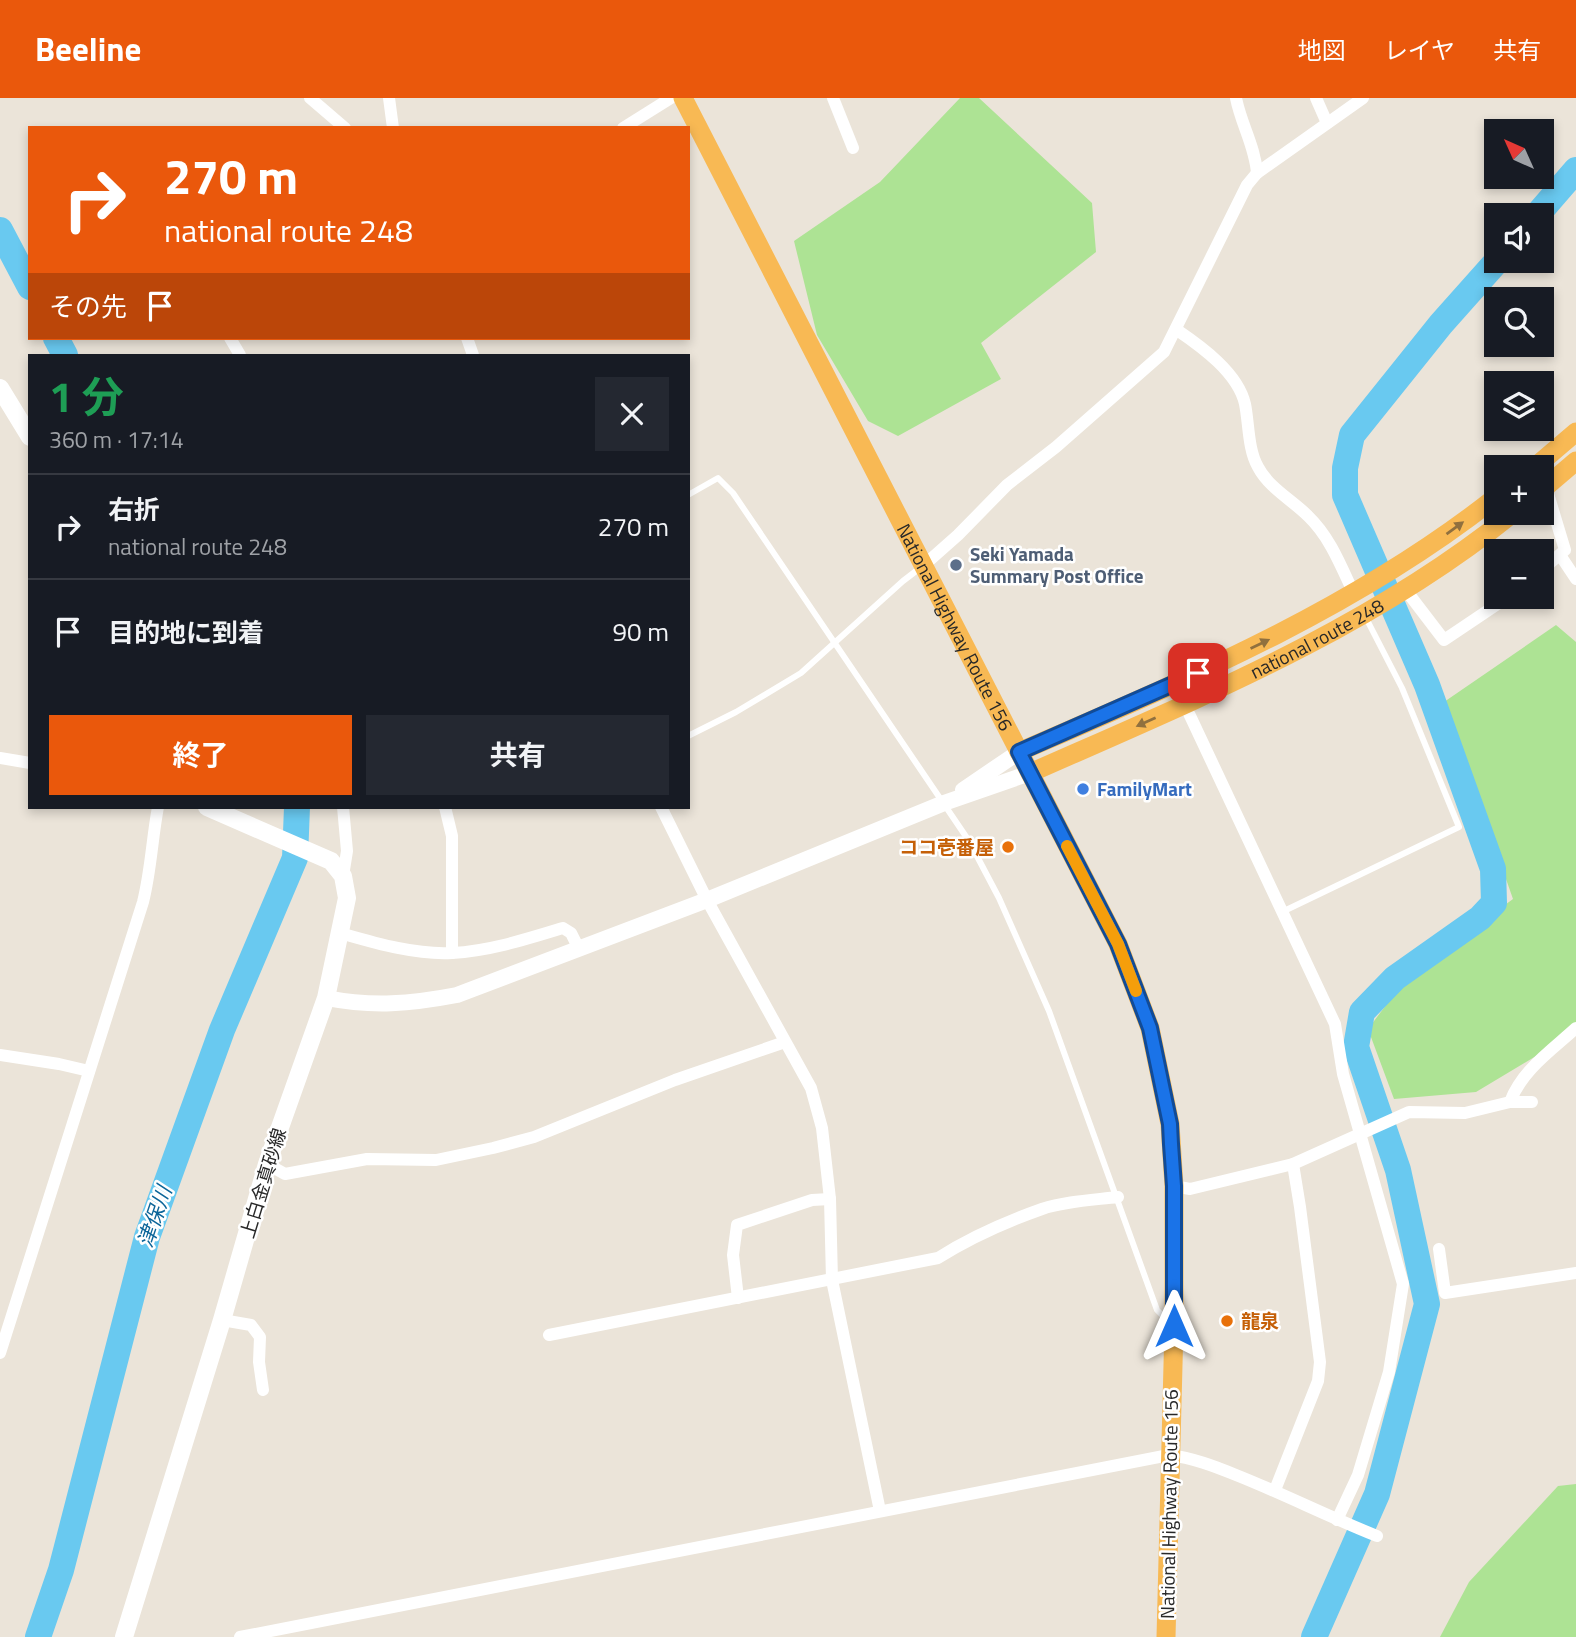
<!DOCTYPE html>
<html lang="ja">
<head>
<meta charset="utf-8">
<style>
	:root { --surface:#171b24; --page:#242831; --text:#f1f3f6; --muted:#9ea1a6; --line:#363941; --accent:#ea580c }
	body { margin:0; font-family:"Titillium Web","Noto Sans JP",sans-serif; background:var(--page); color:var(--text); height:100vh; display:flex; flex-direction:column; font-size:26px; white-space:nowrap }
	* { box-sizing:border-box; margin:0 }
	p { font-size:23px; color:var(--muted) }
	.icon { flex:none; width:38px; height:38px; fill:none; stroke:currentColor; stroke-width:2; stroke-linecap:round; stroke-linejoin:round }
	.map { position:relative; flex:1; overflow:hidden }
	.details { position:absolute; left:28px; top:256px; width:662px; height:455px; display:flex; flex-direction:column; background:var(--surface); border-radius:0px; box-shadow:0 4px 10px #0003 }
	.details>* { flex:none }
	.guide { position:absolute; left:28px; top:28px; width:662px; height:214px; border-radius:0px; box-shadow:0 4px 10px #0003; background:#ea580c; color:#fff; overflow:hidden }
	.needle { width:46px; rotate:315deg }
	.controls { position:absolute; left:1484px; top:21px; display:grid; gap:14px }
	.controls a { display:grid; place-items:center; width:70px; height:70px; border-radius:0px; background:var(--surface); box-shadow:0 4px 10px #0003; font-size:35px }
	.pin { position:absolute; display:grid; place-items:center; width:60px; height:60px; color:#fff; margin:-30px; border-radius:14px; box-shadow:0 4px 10px #0006 }
	.me { position:absolute; width:77px; margin:-38px; rotate:0deg; stroke-linejoin:round; filter:drop-shadow(0 0 5px #0008) }
	.turn { display:flex; align-items:center; gap:24px; height:147px; padding:0 21px; font-size:32px }
	.turn .icon { width:91px; height:91px; stroke-width:2.5 }
	.turn b { display:block; font-size:49px; line-height:60px }
	.then { display:flex; align-items:center; height:66px; padding:0 21px; background:#0003; gap:14px; font-size:26px }
	.round { display:grid; place-items:center; flex:none; width:74px; height:74px; border-radius:0px; background:var(--page) }
	.head { display:flex; align-items:center; justify-content:space-between; height:119px; padding:0 21px }
	h1 { font-size:42px; font-weight:700; line-height:52px; color:#1e9e55 }
	.cta { display:flex; gap:14px; margin-top:auto; padding:14px 21px }
	.cta a { flex:1; height:80px; border-radius:0px; background:var(--accent); color:#fff; font-size:28px; font-weight:700; line-height:80px; text-align:center }
	.cta a+a { background:var(--page); color:var(--text) }
	ul { padding:0; list-style:none }
	li { display:flex; align-items:center; gap:21px; height:105px; padding:0 21px; border-top:2px solid var(--line) }
	li div { flex:1 }
	li b { display:block; font-size:26px }
	li em { font-style:normal }
	header { display:flex; align-items:center; gap:42px; box-sizing:border-box; height:98px; padding:0 35px; background:var(--accent); color:#fff }
	header strong { font-size:33px }
	nav { display:flex; gap:38px; margin-inline-start:auto; font-size:24px }
	.map>svg:first-child { display:block }
	.green { fill:#ade394 }
	.lines { fill:none; stroke-linecap:round; stroke-linejoin:round }
	.river { stroke:#69c9f0; stroke-width:26 }
	.service { stroke:#fff; stroke-width:6 }
	.minor { stroke:#fff; stroke-width:12 }
	.tertiary { stroke:#fff; stroke-width:16 }
	.secondary { stroke:#fff; stroke-width:18 }
	.trunk { stroke:#f8b954; stroke-width:19 }
	.oneway { fill:#90703e }
	.route-casing { stroke:#114b97; stroke-width:18 }
	.route { stroke:#1a73e8; stroke-width:12 }
	.slow { stroke:#f59e0b; stroke-width:12 }
	.service-dot { fill:#5c6f8a; stroke:#fff; stroke-width:2.5 }
	.shop-dot { fill:#3f7fe0; stroke:#fff; stroke-width:2.5 }
	.food-dot { fill:#e8710a; stroke:#fff; stroke-width:2.5 }
	.labels { text-anchor:middle; stroke-width:5; stroke-linejoin:round; paint-order:stroke }
	.service-label { font-size:19px; font-weight:bold; fill:#4e5e75; stroke:#fff; text-anchor:start }
	.street-label { font-size:19px; fill:#282828; stroke:#fff }
	.shop-label { font-size:19px; font-weight:bold; fill:#366cbe; stroke:#fff; text-anchor:start }
	.food-label { font-size:19px; font-weight:bold; fill:#c56008; stroke:#fff; text-anchor:end }
	.water-label { font-size:21px; font-style:italic; fill:#0b6599; stroke:#fff }
</style>
</head>
<body>
<header>
<strong>Beeline</strong>
<nav><a>地図</a><a>レイヤ</a><a>共有</a></nav>
</header>
<div class="map">
<svg width="1576" height="1539" viewBox="0 0 1576 1539">
	<rect width="100%" height="100%" fill="#ebe4d9"/>
	<g class="green">
		<path d="M 960,0 L 979,0 L 1092,105 L 1096,154 L 981,245 L 1001,281 L 898,338 L 868,323 L 817,237 L 794,143 L 880,84 Z"/>
		<path d="M 1556,527 L 1576,544 L 1576,934 L 1476,994 L 1394,1001 L 1368,931 L 1408,878 L 1513,801 L 1444,604 Z"/>
		<path d="M 1576,1386 L 1576,1539 L 1440,1539 L 1469,1484 L 1558,1388 Z"/>
	</g>
	<g class="lines">
		<g class="river">
			<path d="M 1537,117 L 1576,72"/>
			<path d="M 0,132 L 30,189"/>
			<path d="M 56,240 L 65,257"/>
			<path d="M 38,1539 L 61,1472 L 147,1139 L 222,932 L 295,760 L 297,709"/>
			<path d="M 1314,1539 L 1377,1396 L 1427,1206 L 1398,1072 L 1356,949 L 1362,914 L 1395,880 L 1480,820 L 1494,805 L 1493,771 L 1427,587 L 1345,397 L 1345,370 L 1352,337 L 1441,226 L 1497,163"/>
		</g>
		<g class="service">
			<path d="M 688,397 L 718,380 L 733,395 L 969,743 L 999,800 L 1049,913 L 1157,1212 L 1169,1224"/>
			<path d="M 688,638 L 736,614 L 801,575 L 903,483 L 920,470"/>
			<path d="M 1284,813 L 1459,729 L 1402,590 L 1365,518"/>
		</g>
		<g class="minor">
			<path d="M 310,0 L 345,30"/>
			<path d="M 389,0 L 393,30"/>
			<path d="M 833,0 L 853,50"/>
			<path d="M 1236,0 C 1241,26 1255,48 1257,75"/>
			<path d="M 1316,0 L 1327,25"/>
			<path d="M 623,30 L 671,0"/>
			<path d="M 1177,232 C 1202,249 1238,275 1245,306 C 1249,326 1248,352 1258,369 C 1269,390 1292,402 1308,418 C 1330,439 1341,468 1354,496"/>
			<path d="M 230,240 L 240,257"/>
			<path d="M 467,240 L 473,257"/>
			<path d="M 1560,457 L 1576,481"/>
			<path d="M 923,468 L 958,437 L 1007,387 L 1056,349 L 1164,254 L 1247,87 L 1257,75 L 1363,0"/>
			<path d="M 1542,472 L 1565,452 L 1546,389"/>
			<path d="M 1405,491 L 1444,542 L 1508,499"/>
			<path d="M 1185,607 L 1335,926 L 1343,976 L 1403,1186 L 1389,1274 L 1358,1377 L 1337,1422"/>
			<path d="M 0,660 L 30,665"/>
			<path d="M 343,709 L 347,753 L 343,778"/>
			<path d="M 445,709 L 452,738 L 452,855"/>
			<path d="M 661,709 L 707,802 L 811,990 L 822,1030 L 830,1101 L 832,1182 L 880,1413"/>
			<path d="M 340,835 C 375,845 415,857 452,855 C 490,853 527,841 563,830 L 571,835 L 579,851"/>
			<path d="M 0,957 L 59,966 L 89,973"/>
			<path d="M 1510,1004 C 1522,972 1552,952 1576,930"/>
			<path d="M 267,1066 L 285,1076 L 367,1061 L 436,1062 L 493,1050 L 534,1039 L 675,982 L 785,944"/>
			<path d="M 1174,1088 L 1190,1091 L 1293,1066 L 1409,1014 L 1465,1015 L 1510,1004 L 1532,1004"/>
			<path d="M 1439,1151 L 1445,1195 L 1576,1175"/>
			<path d="M 738,1200 L 733,1157 L 737,1127 L 812,1102 L 830,1101"/>
			<path d="M 222,1222 L 251,1227 L 260,1239 L 259,1264 L 263,1292"/>
			<path d="M 549,1237 L 938,1160 C 968,1141 1008,1123 1042,1111 C 1066,1103 1093,1102 1118,1099"/>
			<path d="M 0,1255 L 143,804 C 151,772 152,741 158,709"/>
			<path d="M 1275,1392 L 1318,1283 L 1320,1264 L 1300,1109 L 1293,1066"/>
			<path d="M 240,1539 L 1169,1357 C 1193,1360 1214,1368 1236,1377 C 1284,1396 1329,1419 1377,1438"/>
		</g>
		<g class="tertiary">
			<path d="M 963,692 L 1019,654"/>
			<path d="M 326,900 C 373,909 410,906 457,897 L 707,802 L 944,705 L 1030,675"/>
		</g>
		<g class="secondary">
			<path d="M 0,290 L 30,339"/>
			<path d="M 124,1539 L 222,1222 L 267,1066 L 326,900 L 347,800 L 343,778 L 331,763 L 207,709"/>
		</g>
		<g class="trunk">
			<path id="s1" d="M 683,0 L 1118,846 L 1150,930 L 1170,1026 L 1174,1088 L 1174,1228 L 1166,1539"/>
			<path d="M 1535,369 L 1576,334"/>
			<path d="M 1542,392 L 1576,363"/>
			<path d="M 1019,654 C 1185,582 1353,512 1496,399"/>
			<path id="s2" d="M 1030,675 C 1197,601 1370,531 1513,415"/>
		</g>
	</g>
	<defs><path id="oneway-solid" d="M-6-.8H1V-3.2L6.5 0L1 3.2V.8H-6Z" transform="scale(1.75)"/></defs>
	<g class="oneway">
		<use href="#oneway-solid" transform="translate(1455 430) rotate(-36)"/>
		<use href="#oneway-solid" transform="translate(1260 546) rotate(-26)"/>
		<use href="#oneway-solid" transform="translate(1146 624) rotate(156)"/>
	</g>
	<g class="lines">
		<defs>
			<path id="route" d="M 1174,1228 L 1174,1088 L 1171,1046 L 1170,1026 L 1150,930 L 1118,846 L 1019,654 L 1198,575"/>
		</defs>
		<use href="#route" class="route-casing"/>
		<use href="#route" class="route"/>
		<path class="slow" d="M 1067,748 L 1118,846 L 1136,893"/>
	</g>
	<circle class="service-dot" cx="956" cy="467" r="7"/>
	<circle class="shop-dot" cx="1083" cy="691" r="7"/>
	<g class="food-dot">
		<circle cx="1008" cy="749" r="7"/>
		<circle cx="1227" cy="1223" r="7"/>
	</g>
	<g class="labels">
		<g class="service-label">
			<text x="970" y="463">Seki Yamada<tspan x="970" dy="22">Summary Post Office</tspan></text>
		</g>
		<g class="street-label">
			<text dy="7" stroke="none"><textPath href="#s1" startOffset="595">National Highway Route 156</textPath></text>
			<text dy="7" stroke="none"><textPath href="#s2" startOffset="317">national route 248</textPath></text>
			<text transform="translate(263 1085) rotate(-73)" y="7">上白金真砂線</text>
			<text transform="translate(1169 1406) rotate(-89)" y="7">National Highway Route 156</text>
		</g>
		<g class="shop-label">
			<text x="1097" y="698">FamilyMart</text>
		</g>
		<g class="food-label">
			<text x="994" y="756">ココ壱番屋</text>
			<text x="1241" y="1230" text-anchor="start">龍泉</text>
		</g>
		<g class="water-label">
			<text transform="translate(155 1119) rotate(-71)" y="7">津保川</text>
		</g>
	</g>
</svg>
<div class="controls">
<a><svg class="needle" viewBox="-14 -14 28 28"><path d="M0-13l5 13h-10z" fill="#e53935"/><path d="M0 13l5-13h-10z" fill="#9ea1a6"/></svg></a>
<a><svg class="icon" aria-label="sound" viewBox="0 0 24 24"><path d="M4 9h4l5-4v14l-5-4H4zM17 9q2 3 0 6"/></svg></a>
<a><svg class="icon" aria-label="search" viewBox="0 0 24 24"><circle cx="10" cy="10" r="6"/><path d="M15 15l6 6"/></svg></a>
<a><svg class="icon" aria-label="layers" viewBox="0 0 24 24"><path d="M12 4l9 5-9 5-9-5zM3 14l9 5 9-5"/></svg></a>
<a>+</a>
<a>−</a>
</div>
<div class="pin" style="left:1198px;top:575px;background:#d93025"><svg class="icon" aria-label="arrive" viewBox="0 0 24 24"><path d="M6 21V4h12l-3 4 3 4H6"/></svg></div>
<svg class="me" style="left:1174px;top:1228px" viewBox="-20 -20 40 40"><path d="M0-17L14 15 0 8-14 15z" fill="#1a73e8" stroke="#fff" stroke-width="4"/></svg>
<div class="guide">
<div class="turn"><svg class="icon" aria-label="right" viewBox="0 0 24 24"><path d="M7 20v-9h11M14 6l5 5-5 5"/></svg><div><b>270 m</b>national route 248</div></div>
<div class="then">その先<svg class="icon" aria-label="arrive" viewBox="0 0 24 24"><path d="M6 21V4h12l-3 4 3 4H6"/></svg></div>
</div>
<section class="details">
<div class="head"><div><h1>1 分</h1><p>360 m · 17:14</p></div><a class="round"><svg class="icon" aria-label="close" viewBox="0 0 24 24"><path d="M6 6l12 12M18 6L6 18"/></svg></a></div>
<ul>
<li><svg class="icon" aria-label="right" viewBox="0 0 24 24"><path d="M7 20v-9h11M14 6l5 5-5 5"/></svg><div><b>右折</b><p>national route 248</p></div><em>270 m</em></li>
<li><svg class="icon" aria-label="arrive" viewBox="0 0 24 24"><path d="M6 21V4h12l-3 4 3 4H6"/></svg><div><b>目的地に到着</b></div><em>90 m</em></li>
</ul>
<div class="cta"><a>終了</a><a>共有</a></div>
</section>
</div>
</body>
</html>
